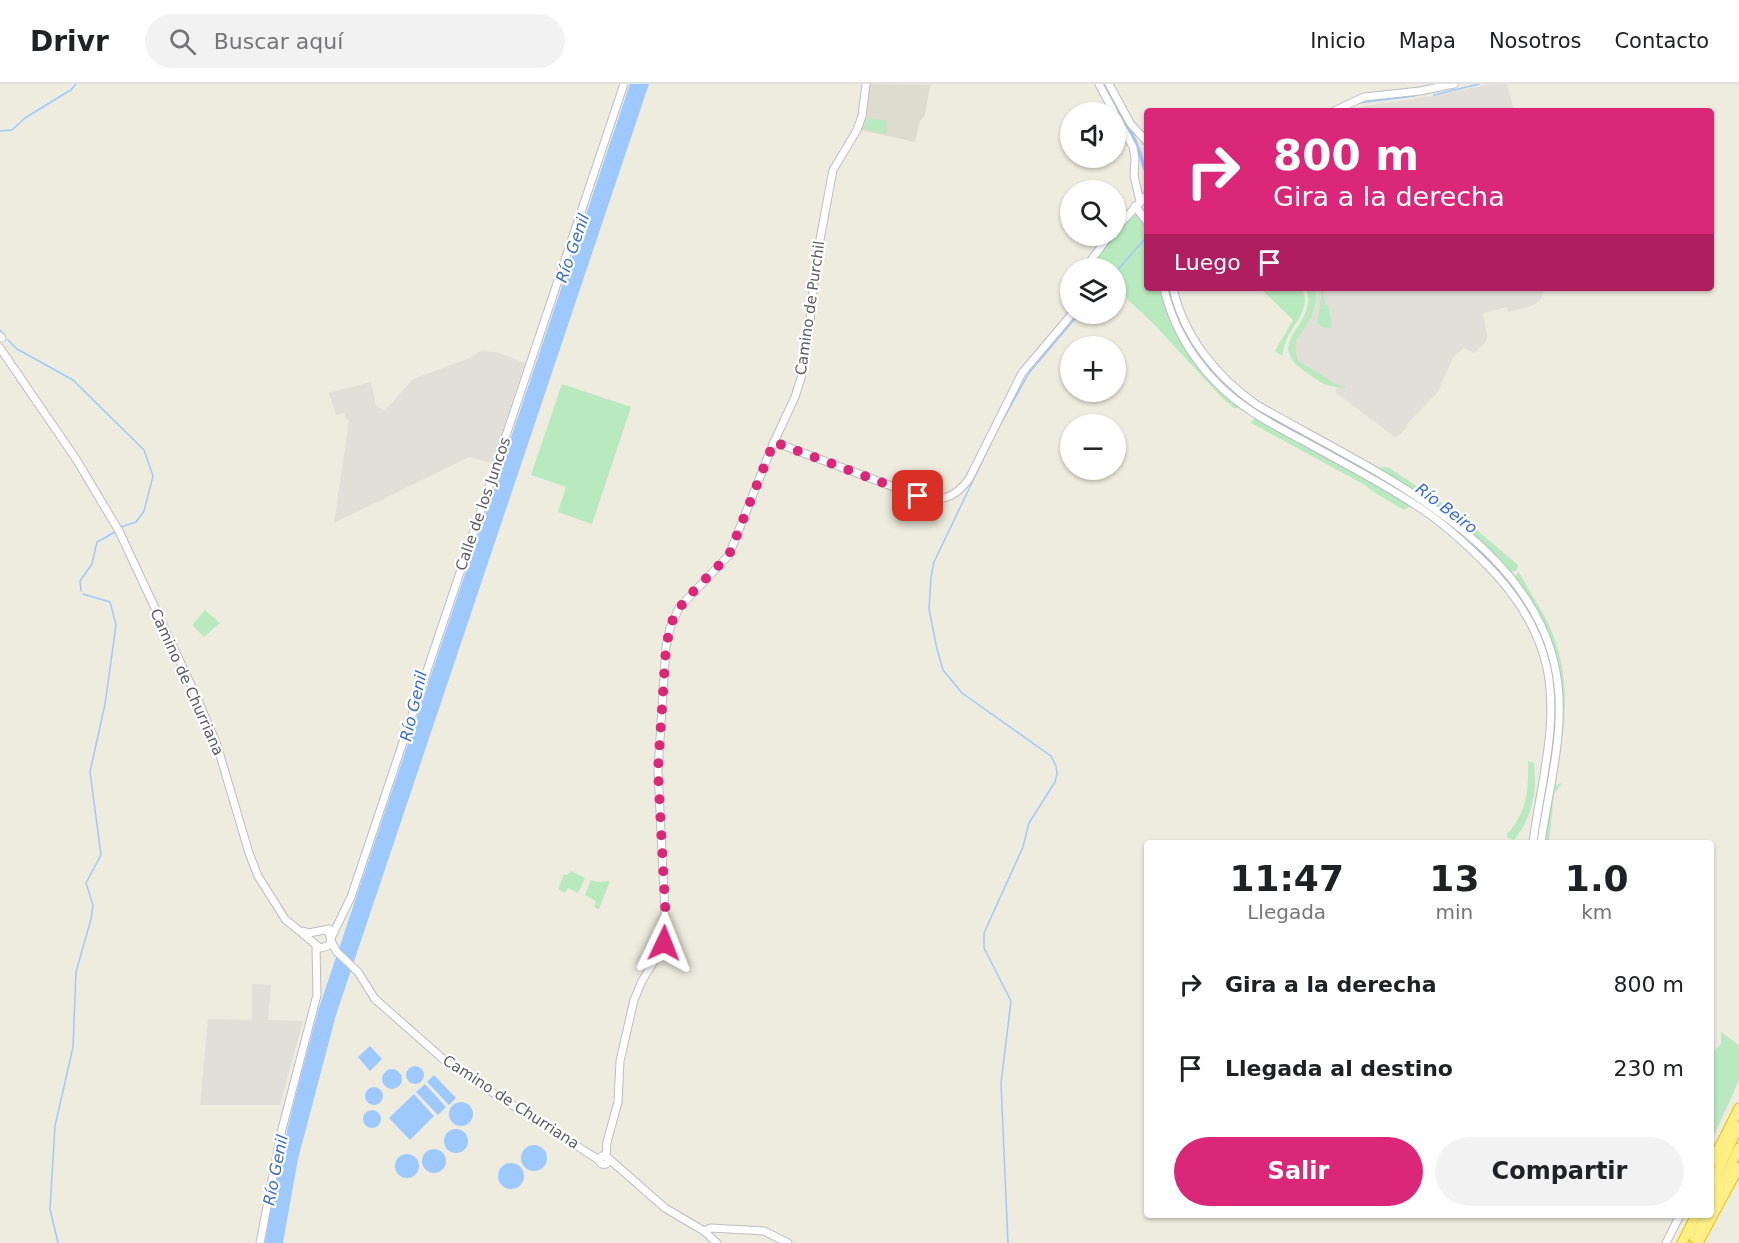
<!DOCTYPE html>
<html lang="es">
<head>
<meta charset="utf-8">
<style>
	:root { --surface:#fff; --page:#f2f2f2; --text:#202124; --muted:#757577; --line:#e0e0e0; --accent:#db2777 }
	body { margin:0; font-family:"DejaVu Sans",sans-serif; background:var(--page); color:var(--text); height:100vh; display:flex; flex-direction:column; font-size:22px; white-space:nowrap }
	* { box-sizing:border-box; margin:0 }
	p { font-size:20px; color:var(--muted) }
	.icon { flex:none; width:33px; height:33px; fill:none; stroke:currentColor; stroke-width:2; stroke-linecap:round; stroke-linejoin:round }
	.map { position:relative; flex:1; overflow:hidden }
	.details { position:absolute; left:1144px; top:756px; width:570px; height:378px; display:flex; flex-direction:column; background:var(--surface); border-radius:6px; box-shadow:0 2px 4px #0004 }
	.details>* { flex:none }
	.hud { position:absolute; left:1144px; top:24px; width:570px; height:183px; border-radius:6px; box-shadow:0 2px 4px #0004; background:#db2777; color:#fff; overflow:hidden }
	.buttons { position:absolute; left:1060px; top:18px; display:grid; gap:12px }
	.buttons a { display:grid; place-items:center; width:66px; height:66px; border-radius:50%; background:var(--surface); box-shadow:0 2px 4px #0004; font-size:30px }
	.pin { position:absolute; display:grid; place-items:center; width:51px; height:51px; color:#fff; margin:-26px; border-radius:12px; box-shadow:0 3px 9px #0006 }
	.me { position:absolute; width:66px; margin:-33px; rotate:2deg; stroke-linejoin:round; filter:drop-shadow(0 0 4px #0008) }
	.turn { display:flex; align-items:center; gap:21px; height:126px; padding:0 30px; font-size:27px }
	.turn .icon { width:78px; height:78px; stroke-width:2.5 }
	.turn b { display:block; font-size:42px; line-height:51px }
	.then { display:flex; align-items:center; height:57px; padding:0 30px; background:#0003; gap:12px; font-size:22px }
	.eta { display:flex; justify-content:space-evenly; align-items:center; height:102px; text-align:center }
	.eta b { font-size:36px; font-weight:600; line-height:42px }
	.cta { display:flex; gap:12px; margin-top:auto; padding:12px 30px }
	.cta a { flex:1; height:69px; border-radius:36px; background:var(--accent); color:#fff; font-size:24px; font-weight:600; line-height:69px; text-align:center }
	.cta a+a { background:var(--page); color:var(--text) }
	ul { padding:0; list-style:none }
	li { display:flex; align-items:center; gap:18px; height:84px; padding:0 30px }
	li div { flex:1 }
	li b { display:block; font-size:22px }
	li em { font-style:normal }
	header { display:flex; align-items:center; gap:36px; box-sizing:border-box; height:84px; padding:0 30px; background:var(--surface); border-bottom:2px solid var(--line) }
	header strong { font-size:28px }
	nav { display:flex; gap:33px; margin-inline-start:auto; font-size:21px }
	.search { width:420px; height:54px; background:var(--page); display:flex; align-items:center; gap:15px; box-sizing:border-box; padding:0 21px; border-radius:33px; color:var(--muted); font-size:22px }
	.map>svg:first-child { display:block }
	.industrial { fill:#e1dfd7 }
	.education { fill:#dddcce }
	.green { fill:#b9e9bf }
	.water { fill:#9ec9ff }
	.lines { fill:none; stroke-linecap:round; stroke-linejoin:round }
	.stream { stroke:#9ec9ff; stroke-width:1.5 }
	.minor-casing { stroke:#bbbdc3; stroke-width:9 }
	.highway-casing { stroke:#edc000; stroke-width:11 }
	.minor { stroke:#fff; stroke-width:7 }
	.highway { stroke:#ffef85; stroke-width:9 }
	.route { stroke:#db2777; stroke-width:10; stroke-dasharray:0 18 }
	.labels { text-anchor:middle; stroke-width:4.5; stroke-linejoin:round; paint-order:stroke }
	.street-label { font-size:15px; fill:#595c63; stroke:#fff }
	.water-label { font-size:16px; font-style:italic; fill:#356dcf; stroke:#fff }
</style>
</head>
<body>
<header>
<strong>Drivr</strong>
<div class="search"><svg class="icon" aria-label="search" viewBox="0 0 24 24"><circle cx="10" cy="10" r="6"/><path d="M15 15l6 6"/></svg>Buscar aquí</div>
<nav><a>Inicio</a><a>Mapa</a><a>Nosotros</a><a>Contacto</a></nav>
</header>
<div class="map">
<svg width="1739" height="1159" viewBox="0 0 1739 1159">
	<rect width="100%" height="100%" fill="#eeecdf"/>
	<g class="industrial">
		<path d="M 1490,0 L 1507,0 L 1514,27 L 1346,27 L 1363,22 L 1434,12 Z"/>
		<path d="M 1307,204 L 1544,204 L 1541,215 L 1534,221 L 1508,228 L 1507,223 L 1483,229 L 1487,250 L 1486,258 L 1474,269 L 1464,264 L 1454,272 L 1437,309 L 1407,340 L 1408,342 L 1396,354 L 1335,308 L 1337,303 L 1295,279 L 1288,266 L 1288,263 L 1306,231 L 1309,213 Z"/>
		<path d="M 482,266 L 499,269 L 525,279 L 492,379 L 469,373 L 334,439 L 349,336 L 346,335 L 344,329 L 336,331 L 329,309 L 371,298 L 376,322 L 385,326 L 413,295 L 470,274 Z"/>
		<path d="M 252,900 L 271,901 L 268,936 L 303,937 L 280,1021 L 200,1021 L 208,935 L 252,936 Z"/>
	</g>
	<path class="education" d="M 869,0 L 930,1 L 925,31 L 920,37 L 915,58 L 860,46 Z"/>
	<g class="green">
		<path d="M 868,34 L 887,37 L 886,50 L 863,45 Z"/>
		<path d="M 1135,126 L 1147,141 L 1148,204 L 1162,204 L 1180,252 L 1242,324 L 1234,324 L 1222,314 L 1153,239 L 1127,215 L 1116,198 L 1116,184 L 1090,184 L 1098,168 L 1113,152 L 1116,152 L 1116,148 Z"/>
		<path d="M 1260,204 L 1302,204 C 1312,225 1293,239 1286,257 C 1284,262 1283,267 1282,272 L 1275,267 L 1293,236 Z"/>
		<path d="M 1306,204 L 1315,204 L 1316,216 L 1311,234 L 1296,257 L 1295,264 L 1297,276 L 1337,301 L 1345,302 L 1345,304 C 1322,302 1322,299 1303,286 C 1263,257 1320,240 1306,204 Z"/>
		<path d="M 1321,204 L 1323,204 L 1325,221 L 1328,221 L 1332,243 L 1330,244 L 1322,243 L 1317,238 L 1321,216 Z"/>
		<path d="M 562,300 L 631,323 L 592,440 L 558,428 L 566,403 L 531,391 Z"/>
		<path d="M 1255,333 L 1380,402 L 1409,420 L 1409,423 L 1404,426 L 1377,410 L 1363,400 L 1251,339 Z"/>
		<path d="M 1382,383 L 1388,383 L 1458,430 L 1518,481 L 1517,486 L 1510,489 L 1443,428 L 1421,411 L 1379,387 Z"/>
		<path d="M 1519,488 C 1528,506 1540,522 1549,541 C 1573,594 1565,642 1556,697 L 1554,697 L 1559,650 L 1530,517 L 1514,493 Z"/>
		<path d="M 205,526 L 220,539 L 204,553 L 192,541 Z"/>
		<path d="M 1528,677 L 1534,679 C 1537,710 1533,731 1514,756 L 1507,753 L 1507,750 C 1527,729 1529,705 1528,677 Z"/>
		<path d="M 1562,699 L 1554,710 L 1549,759 L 1543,759 L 1553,702 Z"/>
		<path d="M 571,787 L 585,794 L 578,809 L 568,804 L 565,809 L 558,805 L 564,790 L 567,791 Z"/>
		<path d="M 591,796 L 598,798 L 610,797 L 599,825 L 594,823 L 596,817 L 585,811 Z"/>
		<path d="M 1721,948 L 1739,961 L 1739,996 L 1712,1056 L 1712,970 L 1721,960 Z"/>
	</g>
	<g class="water">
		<path d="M 630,0 L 649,0 L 336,931 L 298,1075 L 283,1159 L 265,1159 C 277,1079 298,1001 319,924 Z"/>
		<path d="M 1102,0 L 1107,0 C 1121,27 1147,65 1147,96 L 1136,65 Z"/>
		<path d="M 1167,204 L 1170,204 C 1179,224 1186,246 1196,264 C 1210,289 1233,308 1256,324 L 1420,416 L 1494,479 L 1521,511 L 1542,550 L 1555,602 L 1556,634 L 1555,651 L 1538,759 L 1535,759 L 1552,600 L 1519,514 L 1491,481 L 1443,438 L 1254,327 L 1223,303 L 1202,279 L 1185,253 L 1173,226 Z"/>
		<path d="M 370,962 L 382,975 L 370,987 L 358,973 Z"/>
		<circle cx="415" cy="991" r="9"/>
		<circle cx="392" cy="995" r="10"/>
		<path d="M 434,991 L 456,1014 L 449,1021 L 427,998 Z"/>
		<path d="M 425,1000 L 446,1023 L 438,1031 L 416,1008 Z"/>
		<circle cx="374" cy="1012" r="9"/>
		<path d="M 414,1010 L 434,1032 L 410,1056 L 389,1034 Z"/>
		<circle cx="461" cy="1030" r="12"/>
		<circle cx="372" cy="1035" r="9"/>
		<circle cx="456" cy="1057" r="12"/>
		<circle cx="534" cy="1074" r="13"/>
		<circle cx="434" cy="1077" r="12"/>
		<circle cx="407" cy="1082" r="12"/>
		<circle cx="511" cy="1092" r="13"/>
	</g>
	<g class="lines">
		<g class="stream">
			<path d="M 70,7 L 76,0"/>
			<path d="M 1434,11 L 1479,0"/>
			<path d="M 1359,19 L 1415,12"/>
			<path d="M 0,47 L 12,46 L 25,34 L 69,7"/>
			<path d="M 1116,188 L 1148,151"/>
			<path d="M 0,246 L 4,251"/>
			<path d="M 8,256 L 17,265 L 73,296 L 144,366 L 153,392 L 144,427 L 136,438 L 121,443"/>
			<path d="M 994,352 L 1029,289 L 1079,230"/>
			<path d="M 991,359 L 934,478 L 931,493 L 929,525 L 937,565 L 943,586 L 962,609 L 1051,672 L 1056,682 L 1057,690 L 1055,698 L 1029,739 L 1023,763 L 984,849 L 984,864 L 1011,917 L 1001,999 L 1008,1159"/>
			<path d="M 81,507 L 80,497 L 92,480 L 97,458 L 115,448"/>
			<path d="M 58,1159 L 50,1125 L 55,1042 L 73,963 L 76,888 L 91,835 L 93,821 L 86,799 L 101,771 L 90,688 L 105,620 L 116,541 L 110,518 L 83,510"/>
		</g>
		<defs>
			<g id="minor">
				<path d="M 1099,0 L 1114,28"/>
				<path d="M 1109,0 L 1130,39 L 1148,59"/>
				<path d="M 1334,27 L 1364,13 L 1420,7 L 1454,0"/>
				<path d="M 1116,32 L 1133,63 L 1135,75 L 1134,92 L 1140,117"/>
				<path d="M 1135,122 L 1148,139"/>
				<path d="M 1116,144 L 1148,110"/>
				<path d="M 1088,184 L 1092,175 L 1109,152"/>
				<path d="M 1164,204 C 1175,254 1208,299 1251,327 C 1267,338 1285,347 1302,356 C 1341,378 1383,399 1420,424 C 1444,439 1466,460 1486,480 C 1515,509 1538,543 1547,584 C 1559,641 1540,702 1533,759"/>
				<path d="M 1173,204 C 1184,253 1217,293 1257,321 C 1368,385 1542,457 1558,601 C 1564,653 1548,707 1541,759"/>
				<path d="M 0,252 L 2,254"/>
				<path d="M 0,264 L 76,375 L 119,447 L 198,616 L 217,661 L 249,769 L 258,792 L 285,835 L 320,864 L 328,862 L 331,857 L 329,849 L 325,846"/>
				<path d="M 774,358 L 918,412 C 941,418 954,415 969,395 L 1022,289 L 1072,230"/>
				<path d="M 303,847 L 309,849 L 329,845"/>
				<path d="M 331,854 L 351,813 L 624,0"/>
				<path d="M 331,857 L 337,868 L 358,888 L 375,915 L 451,982 L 599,1076"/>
				<circle cx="604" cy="1076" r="4.5"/>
				<path d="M 606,1073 L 607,1058 L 618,1018 L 620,977 L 634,916 L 642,897 L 659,869 L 666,851 L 658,686 L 666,563 L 670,544 L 679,524 L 729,471 L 773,360 L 795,313 L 801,294 L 808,258 L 816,177 L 833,86 L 857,46 L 862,32 L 866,0"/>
				<path d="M 608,1074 L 665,1124 L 704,1147 L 717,1159"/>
				<path d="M 704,1147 L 711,1144 L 764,1147 L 788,1159"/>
				<path d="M 260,1159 L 281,1049 L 317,911 L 316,862"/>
				<path d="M 1666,1159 L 1680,1131"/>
			</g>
			<g id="highway">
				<path d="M 1712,1078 L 1739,1024"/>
				<path d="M 1712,1099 L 1739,1042"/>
				<path d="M 1712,1119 L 1739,1064"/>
				<path d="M 1694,1154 L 1706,1131"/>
				<path d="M 1682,1159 L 1696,1131"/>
				<path d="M 1698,1159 L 1739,1083"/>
			</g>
		</defs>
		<use href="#minor" class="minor-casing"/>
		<use href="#highway" class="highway-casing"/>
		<use href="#minor" class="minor"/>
		<use href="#highway" class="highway"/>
	</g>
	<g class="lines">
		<path class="route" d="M 664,859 L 666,838 L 658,686 L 666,563 L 670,544 L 674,532 L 686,515 L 729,471 L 774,358 L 918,412"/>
	</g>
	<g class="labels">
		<g class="street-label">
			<text transform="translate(810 224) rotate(-82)" y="5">Camino de Purchil</text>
			<text transform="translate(483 420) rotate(-71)" y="5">Calle de los Juncos</text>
			<text transform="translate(187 598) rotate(66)" y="5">Camino de Churriana</text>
			<text transform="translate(511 1018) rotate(33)" y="5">Camino de Churriana</text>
		</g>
		<g class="water-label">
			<text transform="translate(572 164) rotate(-71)" y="6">Río Genil</text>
			<text transform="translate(1447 424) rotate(37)" y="6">Río Beiro</text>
			<text transform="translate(413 622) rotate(-77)" y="6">Río Genil</text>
			<text transform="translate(275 1086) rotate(-79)" y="6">Río Genil</text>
		</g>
	</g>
</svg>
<div class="buttons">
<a><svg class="icon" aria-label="sound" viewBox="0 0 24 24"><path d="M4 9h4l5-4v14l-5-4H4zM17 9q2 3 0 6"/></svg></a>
<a><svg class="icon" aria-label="search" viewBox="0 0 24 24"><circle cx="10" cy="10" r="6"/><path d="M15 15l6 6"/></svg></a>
<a><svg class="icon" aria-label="layers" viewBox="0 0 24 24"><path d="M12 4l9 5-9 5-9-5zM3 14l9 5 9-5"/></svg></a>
<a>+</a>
<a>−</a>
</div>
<div class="pin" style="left:918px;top:412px;background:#d93025"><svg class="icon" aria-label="arrive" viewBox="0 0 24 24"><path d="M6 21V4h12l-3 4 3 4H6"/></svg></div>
<svg class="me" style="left:664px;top:859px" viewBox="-20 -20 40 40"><path d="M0-17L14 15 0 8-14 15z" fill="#db2777" stroke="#fff" stroke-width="4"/></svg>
<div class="hud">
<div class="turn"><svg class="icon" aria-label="right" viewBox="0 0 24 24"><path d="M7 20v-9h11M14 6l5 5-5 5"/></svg><div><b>800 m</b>Gira a la derecha</div></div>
<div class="then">Luego<svg class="icon" aria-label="arrive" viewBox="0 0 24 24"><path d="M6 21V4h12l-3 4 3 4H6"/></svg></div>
</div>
<section class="details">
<div class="eta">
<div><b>11:47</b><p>Llegada</p></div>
<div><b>13</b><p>min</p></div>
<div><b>1.0</b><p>km</p></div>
</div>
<ul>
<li><svg class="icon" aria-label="right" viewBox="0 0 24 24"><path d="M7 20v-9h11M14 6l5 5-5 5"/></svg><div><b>Gira a la derecha</b></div><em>800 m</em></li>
<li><svg class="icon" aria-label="arrive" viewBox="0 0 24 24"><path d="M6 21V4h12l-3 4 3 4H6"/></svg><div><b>Llegada al destino</b></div><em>230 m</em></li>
</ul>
<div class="cta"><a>Salir</a><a>Compartir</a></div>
</section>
</div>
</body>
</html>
